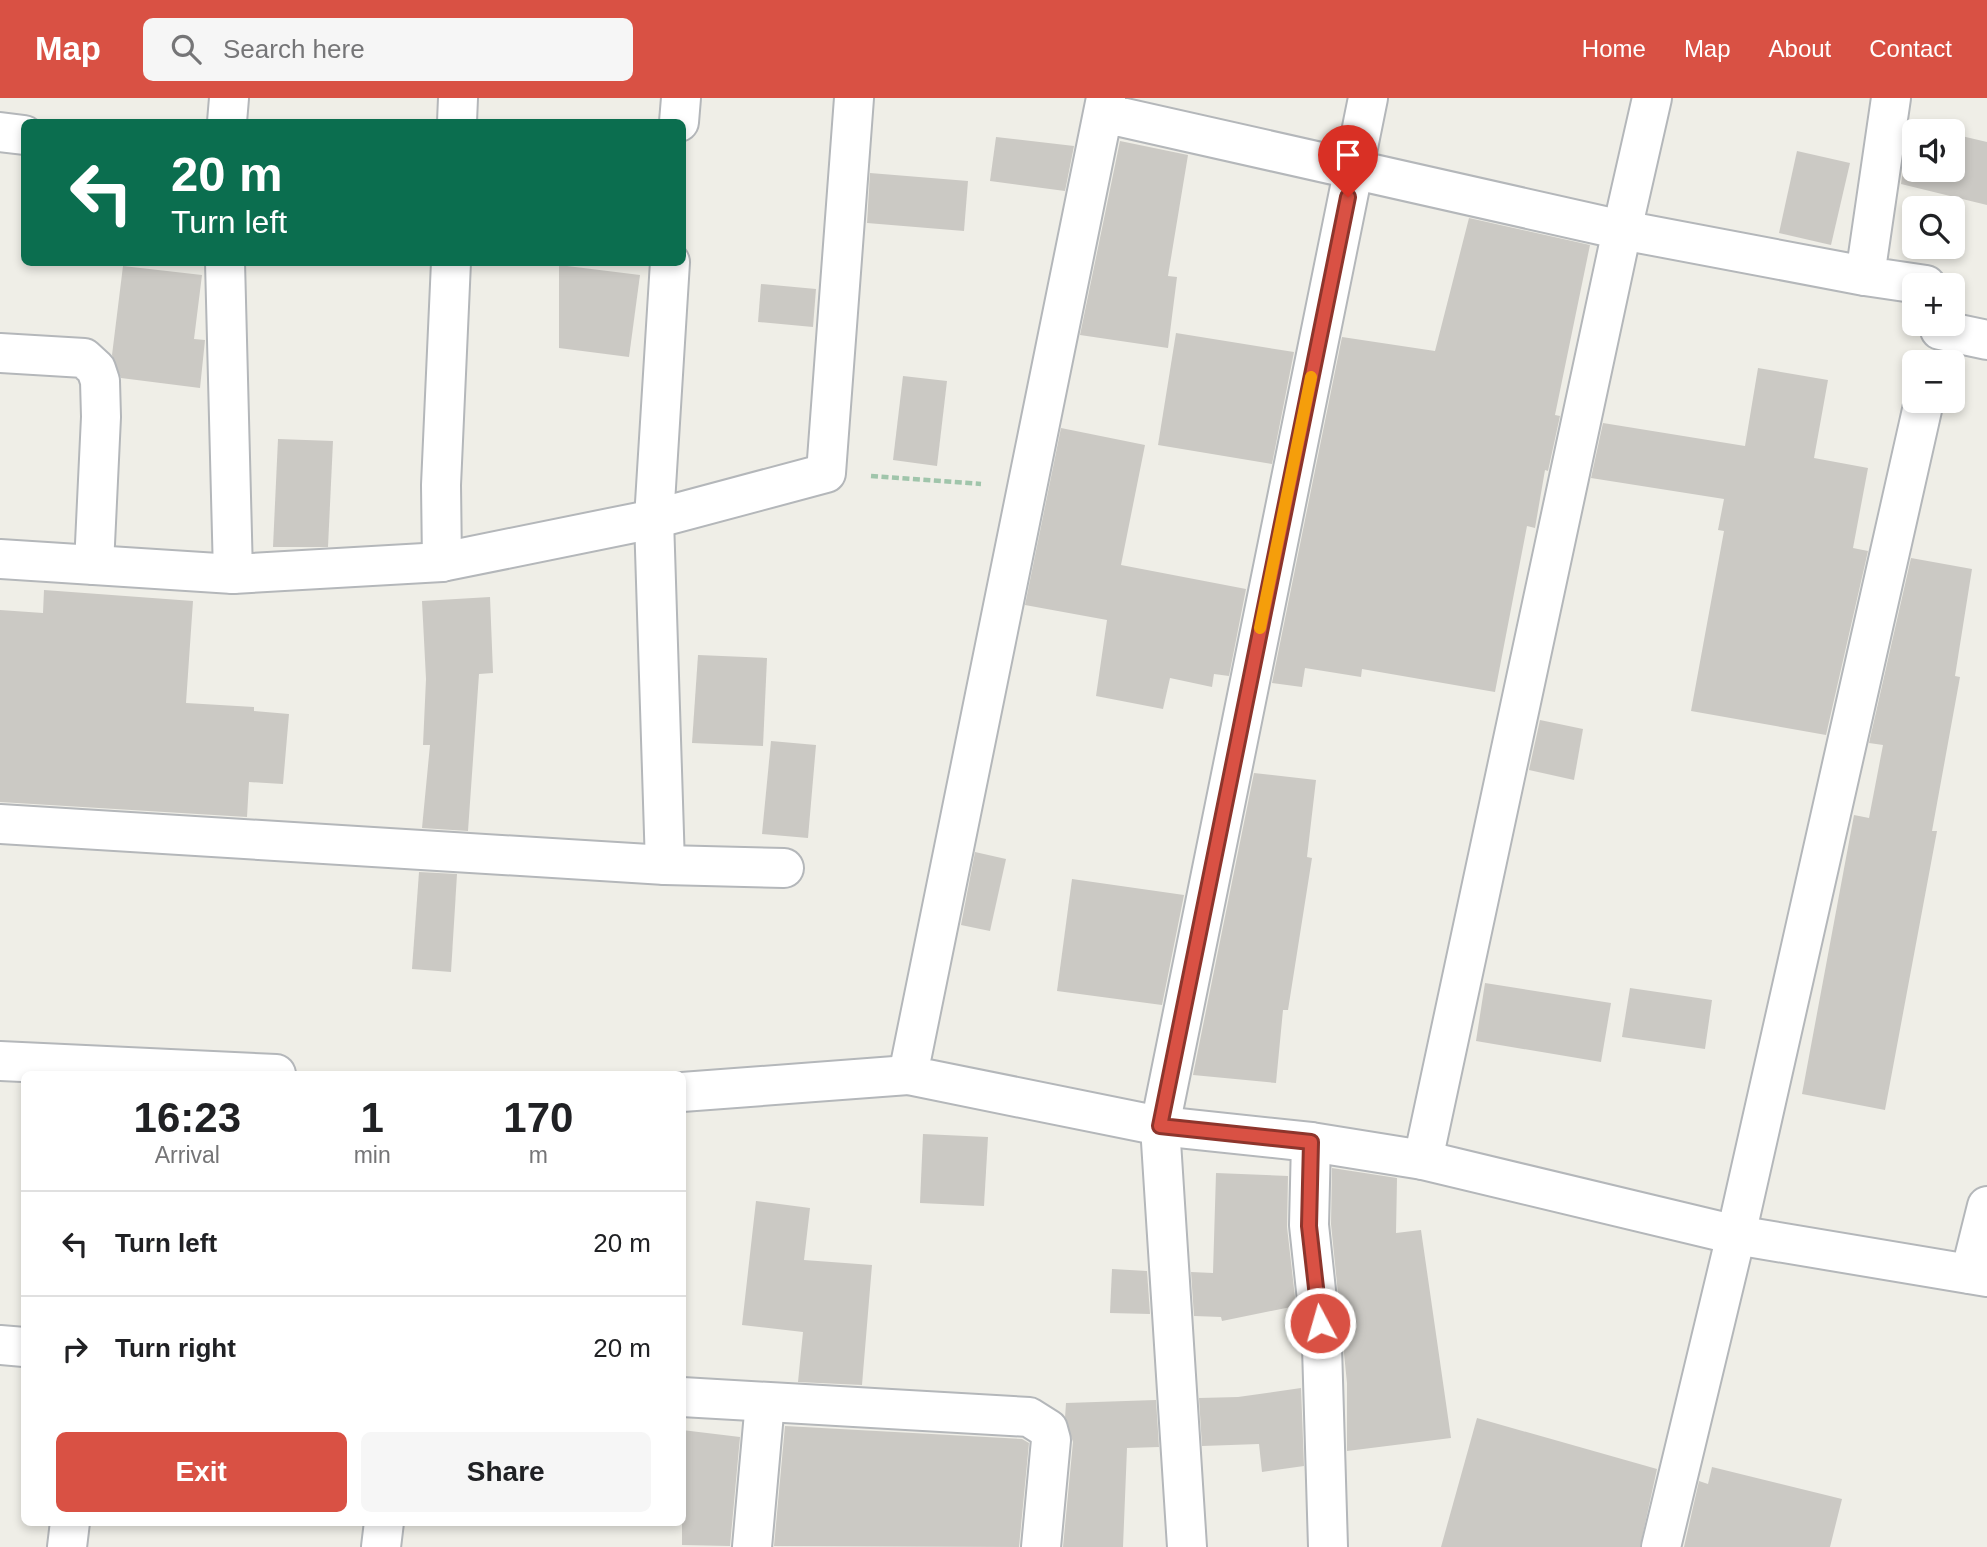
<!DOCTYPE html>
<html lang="en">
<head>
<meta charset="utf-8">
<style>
	:root { --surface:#fff; --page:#f6f6f6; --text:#202124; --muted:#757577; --line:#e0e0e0; --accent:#d95144 }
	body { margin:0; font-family:Arial,sans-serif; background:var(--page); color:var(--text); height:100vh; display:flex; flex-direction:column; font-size:26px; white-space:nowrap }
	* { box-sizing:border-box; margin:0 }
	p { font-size:23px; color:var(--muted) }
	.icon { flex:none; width:38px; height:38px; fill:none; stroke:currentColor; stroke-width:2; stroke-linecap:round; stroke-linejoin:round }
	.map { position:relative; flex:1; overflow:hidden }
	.drawer { position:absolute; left:21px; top:973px; width:665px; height:455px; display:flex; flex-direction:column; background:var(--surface); border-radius:10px; box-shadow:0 4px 10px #0003 }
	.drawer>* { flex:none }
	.top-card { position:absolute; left:21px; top:21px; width:665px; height:147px; border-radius:10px; box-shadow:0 4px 10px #0003; background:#0b6e4f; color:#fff; overflow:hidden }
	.tools { position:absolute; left:1902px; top:21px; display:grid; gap:14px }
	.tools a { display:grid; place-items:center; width:63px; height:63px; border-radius:10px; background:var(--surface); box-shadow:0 4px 10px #0003; font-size:35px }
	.pin { position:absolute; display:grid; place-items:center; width:60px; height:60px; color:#fff; margin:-72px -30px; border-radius:50% 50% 50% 0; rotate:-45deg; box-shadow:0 0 7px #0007 }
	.pin .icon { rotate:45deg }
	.me { position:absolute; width:77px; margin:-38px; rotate:354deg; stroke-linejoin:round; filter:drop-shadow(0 0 5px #0008) }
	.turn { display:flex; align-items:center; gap:24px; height:147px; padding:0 35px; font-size:32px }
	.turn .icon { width:91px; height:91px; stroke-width:2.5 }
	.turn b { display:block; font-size:49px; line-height:60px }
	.eta { display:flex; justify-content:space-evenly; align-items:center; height:119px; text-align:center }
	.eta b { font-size:42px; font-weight:600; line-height:49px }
	.cta { display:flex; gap:14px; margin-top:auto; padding:14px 35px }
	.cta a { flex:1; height:80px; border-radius:10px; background:var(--accent); color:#fff; font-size:28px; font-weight:600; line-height:80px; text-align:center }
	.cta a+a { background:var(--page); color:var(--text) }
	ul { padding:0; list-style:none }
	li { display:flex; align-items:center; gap:21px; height:105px; padding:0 35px; border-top:2px solid var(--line) }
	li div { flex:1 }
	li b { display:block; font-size:26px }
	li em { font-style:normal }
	header { display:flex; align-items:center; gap:42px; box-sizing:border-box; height:98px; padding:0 35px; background:var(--accent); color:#fff }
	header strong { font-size:33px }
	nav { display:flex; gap:38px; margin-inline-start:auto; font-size:24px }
	.search { width:490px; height:63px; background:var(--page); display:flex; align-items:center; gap:18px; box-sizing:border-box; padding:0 24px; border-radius:10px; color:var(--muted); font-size:26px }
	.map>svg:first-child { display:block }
	.building { fill:#cbc9c4 }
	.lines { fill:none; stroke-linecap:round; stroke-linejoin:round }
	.street-casing { stroke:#b4b7ba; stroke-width:42 }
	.path { stroke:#a0c5ab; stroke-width:4.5; stroke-dasharray:7 3.5; stroke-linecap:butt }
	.street { stroke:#fff; stroke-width:38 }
	.route-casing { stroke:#8d352c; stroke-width:18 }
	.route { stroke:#d95144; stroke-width:12 }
	.slow { stroke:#f59e0b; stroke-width:12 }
</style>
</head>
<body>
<header>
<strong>Map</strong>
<div class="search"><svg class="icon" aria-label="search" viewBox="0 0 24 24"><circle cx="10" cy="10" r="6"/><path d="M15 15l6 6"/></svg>Search here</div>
<nav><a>Home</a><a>Map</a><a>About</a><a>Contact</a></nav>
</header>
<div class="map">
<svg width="1987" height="1449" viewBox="0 0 1987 1449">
	<rect width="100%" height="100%" fill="#efeee7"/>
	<g class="building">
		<path d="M 1909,26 L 1941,33 L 1914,33 L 1914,72 L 1953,72 L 1953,36 L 1987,44 L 1987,107 L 1901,86 Z"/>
		<path d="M 996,39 L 1074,48 L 1065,93 L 990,83 Z"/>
		<path d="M 1120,43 L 1188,57 L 1168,178 L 1177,179 L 1168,250 L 1080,237 Z"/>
		<path d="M 1797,53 L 1850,65 L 1831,147 L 1779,135 Z"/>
		<path d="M 870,75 L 968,83 L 964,133 L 867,125 Z"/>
		<path d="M 1469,120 L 1590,147 L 1555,317 L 1560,318 L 1548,373 L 1545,372 L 1535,430 L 1527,428 L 1495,594 L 1362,571 L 1361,579 L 1305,570 L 1302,589 L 1272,585 L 1342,239 L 1435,253 Z"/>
		<path d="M 559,167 L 640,177 L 629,259 L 559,250 Z"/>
		<path d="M 123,168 L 202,177 L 194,241 L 205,242 L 200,290 L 121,280 L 112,257 Z"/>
		<path d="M 761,186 L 816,191 L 813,229 L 758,224 Z"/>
		<path d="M 1176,235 L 1294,254 L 1272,366 L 1158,347 Z"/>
		<path d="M 1758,270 L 1828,282 L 1814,360 L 1868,370 L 1853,450 L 1868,453 L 1826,637 L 1691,613 L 1724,433 L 1718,432 L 1724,401 L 1591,380 L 1603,325 L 1745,348 Z"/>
		<path d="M 903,278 L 947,283 L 937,368 L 893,362 Z"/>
		<path d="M 1061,330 L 1145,347 L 1121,467 L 1246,491 L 1229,578 L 1214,576 L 1212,589 L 1170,580 L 1163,611 L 1096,598 L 1107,522 L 1025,507 Z"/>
		<path d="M 278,341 L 333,343 L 328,449 L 273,449 Z"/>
		<path d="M 1911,460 L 1972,471 L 1955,578 L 1960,579 L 1932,733 L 1937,733 L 1885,1012 L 1802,996 L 1854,717 L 1869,720 L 1883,647 L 1869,645 Z"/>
		<path d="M 44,492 L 193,503 L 186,605 L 254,609 L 254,613 L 289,616 L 283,686 L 249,684 L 247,719 L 0,704 L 0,512 L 43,515 Z"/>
		<path d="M 490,499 L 493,575 L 479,576 L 468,733 L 422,730 L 430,647 L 423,647 L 426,581 L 422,503 Z"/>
		<path d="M 698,557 L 767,560 L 763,648 L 692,645 Z"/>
		<path d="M 1540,622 L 1583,631 L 1574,682 L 1529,672 Z"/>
		<path d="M 771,643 L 816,647 L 808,740 L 762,736 Z"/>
		<path d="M 1254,675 L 1316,682 L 1307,759 L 1312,760 L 1288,912 L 1283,912 L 1276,985 L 1193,977 Z"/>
		<path d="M 975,754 L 1006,761 L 990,833 L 961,827 Z"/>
		<path d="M 419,774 L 457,776 L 451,874 L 412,871 Z"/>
		<path d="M 1072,781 L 1184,797 L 1162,907 L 1057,893 Z"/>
		<path d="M 1485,885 L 1611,905 L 1601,964 L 1476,943 Z"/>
		<path d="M 1630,890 L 1712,902 L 1705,951 L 1622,939 Z"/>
		<path d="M 923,1036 L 988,1039 L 984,1108 L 920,1105 Z"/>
		<path d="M 1332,1070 L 1397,1080 L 1396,1135 L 1421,1132 L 1451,1340 L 1347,1353 L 1347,1285 L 1331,1126 Z"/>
		<path d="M 1216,1075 L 1288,1078 L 1287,1129 L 1296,1208 L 1222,1223 L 1221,1219 L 1194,1218 L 1191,1174 L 1213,1175 Z"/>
		<path d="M 756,1103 L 810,1110 L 804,1162 L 872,1167 L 862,1287 L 798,1284 L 803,1234 L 742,1227 Z"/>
		<path d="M 1112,1171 L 1147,1173 L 1150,1216 L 1110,1215 Z"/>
		<path d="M 1301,1290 L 1304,1368 L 1262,1374 L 1259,1346 L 1202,1348 L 1199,1300 L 1238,1299 Z"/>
		<path d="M 1156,1302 L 1159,1349 L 1127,1350 L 1123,1449 L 1063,1449 L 1073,1344 L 1065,1320 L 1066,1305 Z"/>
		<path d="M 1477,1320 L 1657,1371 L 1640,1449 L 1441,1449 Z"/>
		<path d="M 785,1328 L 1022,1341 L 1029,1345 L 1019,1449 L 774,1448 Z"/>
		<path d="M 682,1332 L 740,1339 L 730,1448 L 682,1447 Z"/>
		<path d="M 1712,1369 L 1842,1401 L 1830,1449 L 1684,1449 L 1699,1383 L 1708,1386 Z"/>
	</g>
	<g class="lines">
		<defs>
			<g id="street">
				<path d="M 1652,0 L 1622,132 L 1865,178"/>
				<path d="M 1891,0 L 1865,178 L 1926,187"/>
				<path d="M 1103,15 L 1622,132 L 1423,1062 L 1311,1044 L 1160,1028 L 908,977 L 1106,0"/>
				<path d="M 227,24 L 229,0"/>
				<path d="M 457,24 L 458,0"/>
				<path d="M 679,24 L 681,0"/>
				<path d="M 0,34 L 24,37"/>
				<path d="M 225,164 L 233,476"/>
				<path d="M 1940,232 L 1987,242"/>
				<path d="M 0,255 L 84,260 L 96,271 L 100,283 L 101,319 L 94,467"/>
				<path d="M 0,461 L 233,476 L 442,464 L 654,421 L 826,375 L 854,0"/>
				<path d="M 442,464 L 441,387 L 451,164"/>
				<path d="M 0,726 L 665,767 L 784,770"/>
				<path d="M 665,767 L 654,421 L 670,164"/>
				<path d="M 0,963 L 276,976"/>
				<path d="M 682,994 L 908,977"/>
				<path d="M 1311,1044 L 1309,1127 L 1322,1249 L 1328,1449"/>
				<path d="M 1423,1062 L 1736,1137 L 1987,1179"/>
				<path d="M 1970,1176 L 1987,1108"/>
				<path d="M 0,1247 L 24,1249"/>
				<path d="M 682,1299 L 1029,1319 L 1048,1331 L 1051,1342 L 1041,1449"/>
				<path d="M 67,1449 L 70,1424"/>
				<path d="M 381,1449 L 384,1424"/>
				<path d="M 752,1449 L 765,1304"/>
				<path d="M 1187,1449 L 1160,1028 L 1368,0"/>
				<path d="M 1661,1449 L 1736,1137 L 1924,303"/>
			</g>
		</defs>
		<use href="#street" class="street-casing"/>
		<path class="path" d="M 871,378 L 981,386"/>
		<use href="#street" class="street"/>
	</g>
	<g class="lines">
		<defs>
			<path id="route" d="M 1320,1225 L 1309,1128 L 1311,1044 L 1160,1028 L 1348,99"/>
		</defs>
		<use href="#route" class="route-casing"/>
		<use href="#route" class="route"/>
		<path class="slow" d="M 1260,530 L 1311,279"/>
	</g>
</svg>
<div class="tools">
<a><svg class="icon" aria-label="sound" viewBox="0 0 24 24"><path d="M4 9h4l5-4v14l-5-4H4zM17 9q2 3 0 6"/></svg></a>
<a><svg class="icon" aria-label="search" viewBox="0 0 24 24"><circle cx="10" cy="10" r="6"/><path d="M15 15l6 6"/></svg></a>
<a>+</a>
<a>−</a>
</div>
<div class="pin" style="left:1348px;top:99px;background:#d93025"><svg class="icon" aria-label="arrive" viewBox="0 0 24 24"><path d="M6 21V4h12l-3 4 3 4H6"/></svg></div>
<svg class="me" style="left:1320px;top:1225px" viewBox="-20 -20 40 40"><circle r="17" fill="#d95144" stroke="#fff" stroke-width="3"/><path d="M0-11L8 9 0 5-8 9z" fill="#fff"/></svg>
<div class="top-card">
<div class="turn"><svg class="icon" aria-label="left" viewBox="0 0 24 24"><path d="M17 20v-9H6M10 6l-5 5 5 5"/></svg><div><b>20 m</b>Turn left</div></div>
</div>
<section class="drawer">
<div class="eta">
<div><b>16:23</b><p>Arrival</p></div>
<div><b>1</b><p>min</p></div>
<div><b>170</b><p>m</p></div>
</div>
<ul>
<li><svg class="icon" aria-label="left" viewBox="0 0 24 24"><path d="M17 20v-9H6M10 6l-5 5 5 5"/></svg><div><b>Turn left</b></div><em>20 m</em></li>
<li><svg class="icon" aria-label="right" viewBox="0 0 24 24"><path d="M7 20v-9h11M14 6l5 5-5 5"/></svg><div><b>Turn right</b></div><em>20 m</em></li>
</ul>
<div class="cta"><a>Exit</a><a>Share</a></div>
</section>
</div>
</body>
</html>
